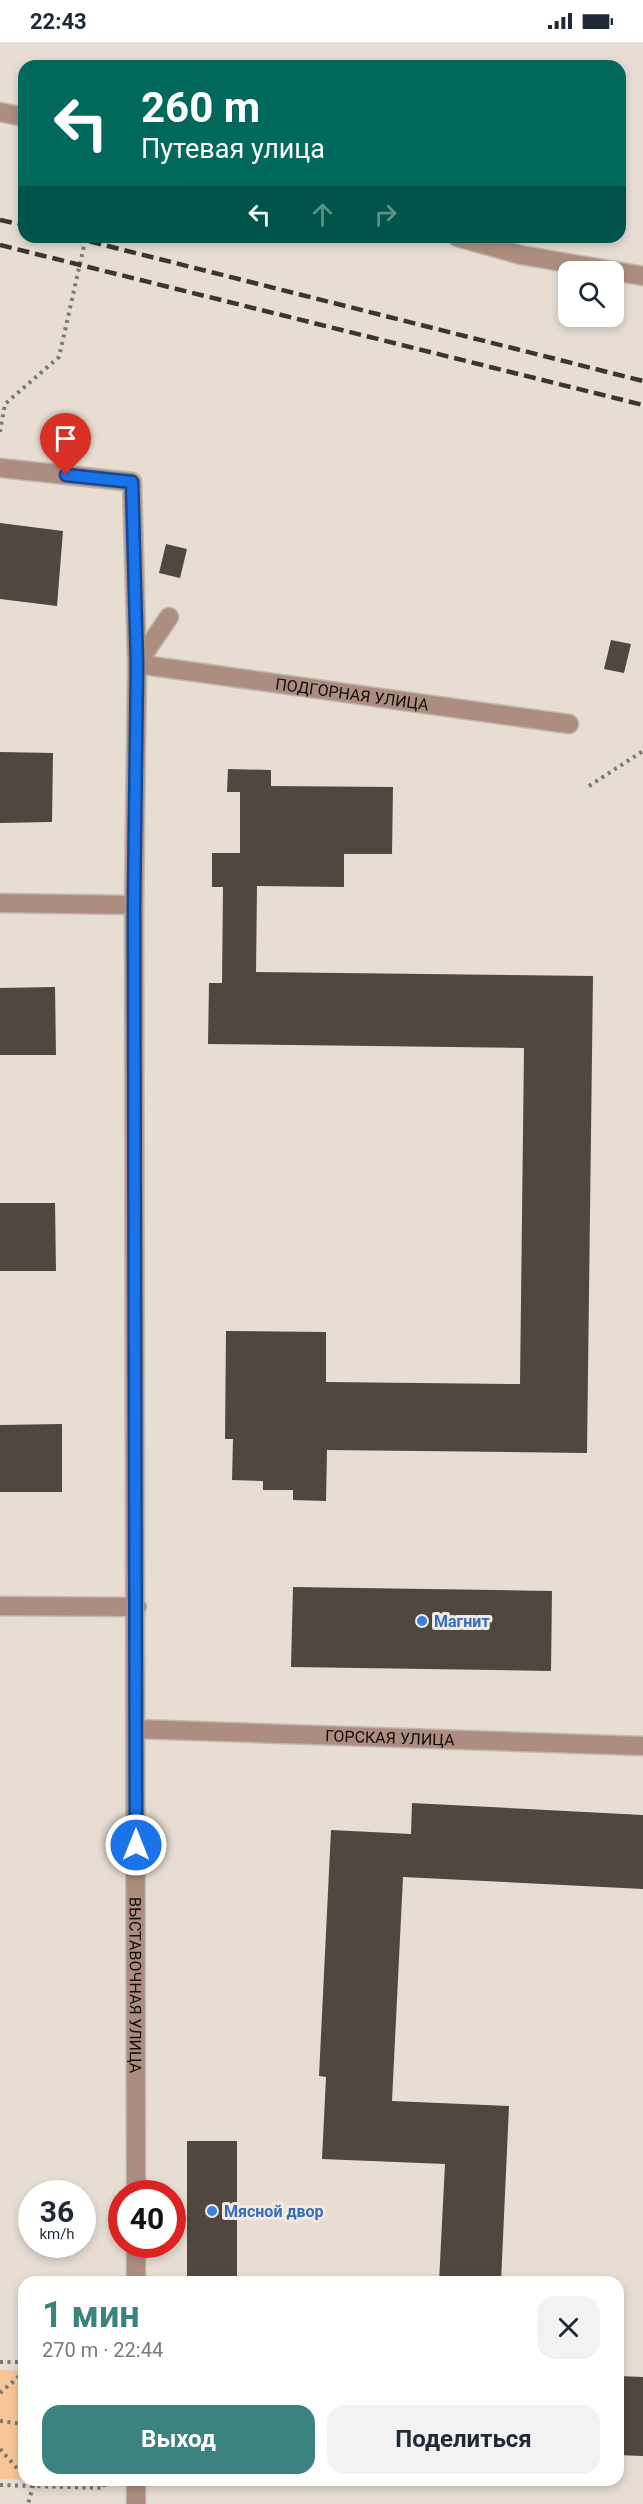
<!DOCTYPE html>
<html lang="ru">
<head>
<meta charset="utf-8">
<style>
	:root { --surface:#fff; --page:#f2f2f3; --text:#1f2937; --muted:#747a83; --accent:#3b837e }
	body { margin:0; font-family:Roboto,sans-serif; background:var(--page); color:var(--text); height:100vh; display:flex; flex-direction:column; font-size:22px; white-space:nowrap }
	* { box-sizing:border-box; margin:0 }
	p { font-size:20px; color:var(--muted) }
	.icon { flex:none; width:33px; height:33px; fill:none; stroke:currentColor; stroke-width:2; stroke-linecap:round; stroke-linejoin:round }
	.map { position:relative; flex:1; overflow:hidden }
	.side { position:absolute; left:18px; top:2234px; width:606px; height:210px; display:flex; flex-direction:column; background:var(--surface); border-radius:18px; box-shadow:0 3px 9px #0003 }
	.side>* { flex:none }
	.guide { position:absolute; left:18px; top:18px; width:608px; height:183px; border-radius:18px; box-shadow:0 3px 9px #0003; background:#00695c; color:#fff; overflow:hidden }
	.fabs { position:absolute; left:558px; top:219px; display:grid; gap:12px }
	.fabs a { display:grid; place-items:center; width:66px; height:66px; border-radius:12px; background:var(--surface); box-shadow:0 3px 9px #0003; font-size:30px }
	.speed { position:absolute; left:18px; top:2138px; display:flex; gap:12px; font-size:30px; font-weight:700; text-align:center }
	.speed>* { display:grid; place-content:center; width:78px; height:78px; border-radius:50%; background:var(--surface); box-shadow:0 3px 9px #0003; line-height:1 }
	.speed small { font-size:15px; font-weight:400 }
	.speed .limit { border:9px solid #d22; background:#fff; color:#111 }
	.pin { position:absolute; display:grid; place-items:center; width:51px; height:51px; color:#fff; margin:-62px -26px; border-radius:50% 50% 50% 0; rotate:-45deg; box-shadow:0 0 6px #0007 }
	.pin .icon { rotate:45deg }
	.me { position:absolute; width:66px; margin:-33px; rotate:0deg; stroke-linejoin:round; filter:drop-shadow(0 0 4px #0008) }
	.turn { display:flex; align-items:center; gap:21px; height:126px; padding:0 24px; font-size:27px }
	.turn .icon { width:78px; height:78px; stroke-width:2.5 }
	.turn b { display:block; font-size:42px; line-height:51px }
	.lanes { display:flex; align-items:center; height:57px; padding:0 24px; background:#0003; justify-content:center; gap:30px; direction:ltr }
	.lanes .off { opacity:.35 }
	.round { display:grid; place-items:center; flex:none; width:63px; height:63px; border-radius:18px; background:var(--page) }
	.summary { display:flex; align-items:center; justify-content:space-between; height:102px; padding:0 24px }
	h1 { font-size:36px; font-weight:700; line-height:45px; color:var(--accent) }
	.cta { display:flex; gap:12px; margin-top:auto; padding:12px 24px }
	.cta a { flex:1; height:69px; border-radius:18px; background:var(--accent); color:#fff; font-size:24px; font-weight:700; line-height:69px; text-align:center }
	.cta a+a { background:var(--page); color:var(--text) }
	.status { display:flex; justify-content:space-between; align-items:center; height:42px; padding:0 30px; background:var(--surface); direction:ltr }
	.status svg { height:16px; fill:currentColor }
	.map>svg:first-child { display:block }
	.green { fill:#f7c697 }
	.building { fill:#504740 }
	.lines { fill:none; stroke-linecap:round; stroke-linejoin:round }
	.minor-casing { stroke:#c0b8af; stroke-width:21 }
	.path { stroke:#7f7871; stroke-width:4; stroke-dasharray:3 4.5; stroke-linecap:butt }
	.minor { stroke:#ad8d80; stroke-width:18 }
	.rail { stroke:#3a3632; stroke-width:4.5; stroke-dasharray:12 6; stroke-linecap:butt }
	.route-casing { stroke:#114b97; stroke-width:15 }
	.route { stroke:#1a73e8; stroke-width:10 }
	.shop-dot { fill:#3f7fe0; stroke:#f4eae0; stroke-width:2 }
	.labels { text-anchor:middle; stroke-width:6; stroke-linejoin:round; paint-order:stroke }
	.street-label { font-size:16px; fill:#100d0a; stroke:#f4eae0 }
	.shop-label { font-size:16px; font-weight:bold; fill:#366cbe; stroke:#f4eae0; text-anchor:start }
</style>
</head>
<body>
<div class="status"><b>22:43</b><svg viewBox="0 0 49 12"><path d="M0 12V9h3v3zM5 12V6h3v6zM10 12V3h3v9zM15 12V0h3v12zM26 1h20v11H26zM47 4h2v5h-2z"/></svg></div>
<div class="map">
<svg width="643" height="2462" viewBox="0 0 643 2462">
	<rect width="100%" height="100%" fill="#e7ddd3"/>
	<path class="green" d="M 0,2328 L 24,2329 L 24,2438 L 94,2438 L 94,2441 L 0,2437 Z"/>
	<g class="building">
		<path d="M 0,481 L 63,489 L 57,564 L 0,557 Z"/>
		<path d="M 166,502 L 187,507 L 180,536 L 159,531 Z"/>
		<path d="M 611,598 L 631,602 L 624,631 L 604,627 Z"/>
		<path d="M 0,710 L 53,711 L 52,780 L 0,781 Z"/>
		<path d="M 228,727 L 271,728 L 271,744 L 393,745 L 392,812 L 344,812 L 344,845 L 257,844 L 256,930 L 593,934 L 587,1411 L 327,1408 L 326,1459 L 293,1458 L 293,1448 L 263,1448 L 263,1439 L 232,1438 L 233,1397 L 225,1397 L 226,1289 L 326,1290 L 326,1340 L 520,1342 L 524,1006 L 208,1002 L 209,941 L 222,941 L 223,845 L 212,845 L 212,811 L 240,811 L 240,750 L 227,750 Z"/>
		<path d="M 55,945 L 56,1013 L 0,1013 L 0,946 Z"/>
		<path d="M 0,1161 L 55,1161 L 56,1229 L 0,1229 Z"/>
		<path d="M 62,1382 L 62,1450 L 0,1450 L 0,1383 Z"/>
		<path d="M 293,1545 L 552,1549 L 551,1629 L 291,1625 Z"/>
		<path d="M 412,1761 L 643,1773 L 643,1847 L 403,1835 L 392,2059 L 509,2064 L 501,2240 L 439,2240 L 445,2122 L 322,2117 L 326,2035 L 319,2034 L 331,1788 L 411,1792 Z"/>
		<rect x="187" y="2099" width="50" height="141"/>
		<path d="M 618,2334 L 643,2335 L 643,2414 L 618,2413 Z"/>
	</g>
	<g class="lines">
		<defs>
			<g id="minor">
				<path d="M 0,70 L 24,75"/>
				<path d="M 457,195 L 521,213 L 643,234"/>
				<path id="s1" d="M 0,426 L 132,440 L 137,622 L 134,863 L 136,2151"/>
				<path id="s2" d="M 169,575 L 137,622 L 569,682"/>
				<path d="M 0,861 L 134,863"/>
				<path d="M 0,1564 L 137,1565"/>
				<path id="s3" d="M 136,1687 L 643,1704"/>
				<path d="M 136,2202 L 136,2240"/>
				<path d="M 136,2438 L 136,2462"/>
			</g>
		</defs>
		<use href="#minor" class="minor-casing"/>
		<g class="path">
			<path d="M 0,390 L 5,362 L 59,315 L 86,195"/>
			<path d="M 589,744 L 643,709"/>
			<path d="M 0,2320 L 24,2320"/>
			<path d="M 0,2351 L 24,2330"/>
			<path d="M 0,2379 L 24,2382"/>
			<path d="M 0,2407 L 24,2434"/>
			<path d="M 27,2438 L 33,2444 L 28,2462"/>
			<path d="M 0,2443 L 104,2446 L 104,2438"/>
		</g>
		<use href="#minor" class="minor"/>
		<g class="rail">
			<path d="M 0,178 L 24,183"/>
			<path d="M 72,195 L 643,339"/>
			<path d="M 0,203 L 643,363"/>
		</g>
	</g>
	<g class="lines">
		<defs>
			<path id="route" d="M 66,433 L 132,440 L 137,622 L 134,863 L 136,1803"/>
		</defs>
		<use href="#route" class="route-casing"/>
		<use href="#route" class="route"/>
	</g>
	<g class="shop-dot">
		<circle cx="422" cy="1579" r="6"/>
		<circle cx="212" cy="2169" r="6"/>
	</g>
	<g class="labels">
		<g class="street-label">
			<text dy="6" stroke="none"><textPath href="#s2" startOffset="274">ПОДГОРНАЯ УЛИЦА</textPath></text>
			<text dy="6" stroke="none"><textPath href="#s3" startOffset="254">ГОРСКАЯ УЛИЦА</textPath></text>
			<text dy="6" stroke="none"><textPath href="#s1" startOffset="1636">ВЫСТАВОЧНАЯ УЛИЦА</textPath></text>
		</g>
		<g class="shop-label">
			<text x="434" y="1585">Магнит</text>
			<text x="224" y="2175">Мясной двор</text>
		</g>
	</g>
</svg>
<div class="fabs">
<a><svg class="icon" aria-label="search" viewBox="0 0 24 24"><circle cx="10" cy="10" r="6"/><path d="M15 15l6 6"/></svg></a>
</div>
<div class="speed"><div>36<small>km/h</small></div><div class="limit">40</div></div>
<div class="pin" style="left:66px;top:433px;background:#d93025"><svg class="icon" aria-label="arrive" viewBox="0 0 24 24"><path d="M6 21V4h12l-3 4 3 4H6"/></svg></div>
<svg class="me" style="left:136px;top:1803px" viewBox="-20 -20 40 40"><circle r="17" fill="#1a73e8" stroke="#fff" stroke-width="3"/><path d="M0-11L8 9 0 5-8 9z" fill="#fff"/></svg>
<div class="guide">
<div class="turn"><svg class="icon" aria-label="left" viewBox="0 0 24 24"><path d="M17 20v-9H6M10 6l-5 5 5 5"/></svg><div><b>260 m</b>Путевая улица</div></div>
<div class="lanes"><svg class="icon" aria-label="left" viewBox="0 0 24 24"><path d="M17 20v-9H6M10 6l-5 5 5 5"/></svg><svg class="icon off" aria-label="ahead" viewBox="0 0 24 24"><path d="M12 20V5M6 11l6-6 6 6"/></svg><svg class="icon off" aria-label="right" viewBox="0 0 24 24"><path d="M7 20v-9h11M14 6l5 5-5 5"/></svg></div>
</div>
<section class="side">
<div class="summary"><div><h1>1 мин</h1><p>270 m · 22:44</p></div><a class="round"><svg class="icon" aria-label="close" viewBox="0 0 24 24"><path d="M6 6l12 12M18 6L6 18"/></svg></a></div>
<div class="cta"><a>Выход</a><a>Поделиться</a></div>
</section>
</div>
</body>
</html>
